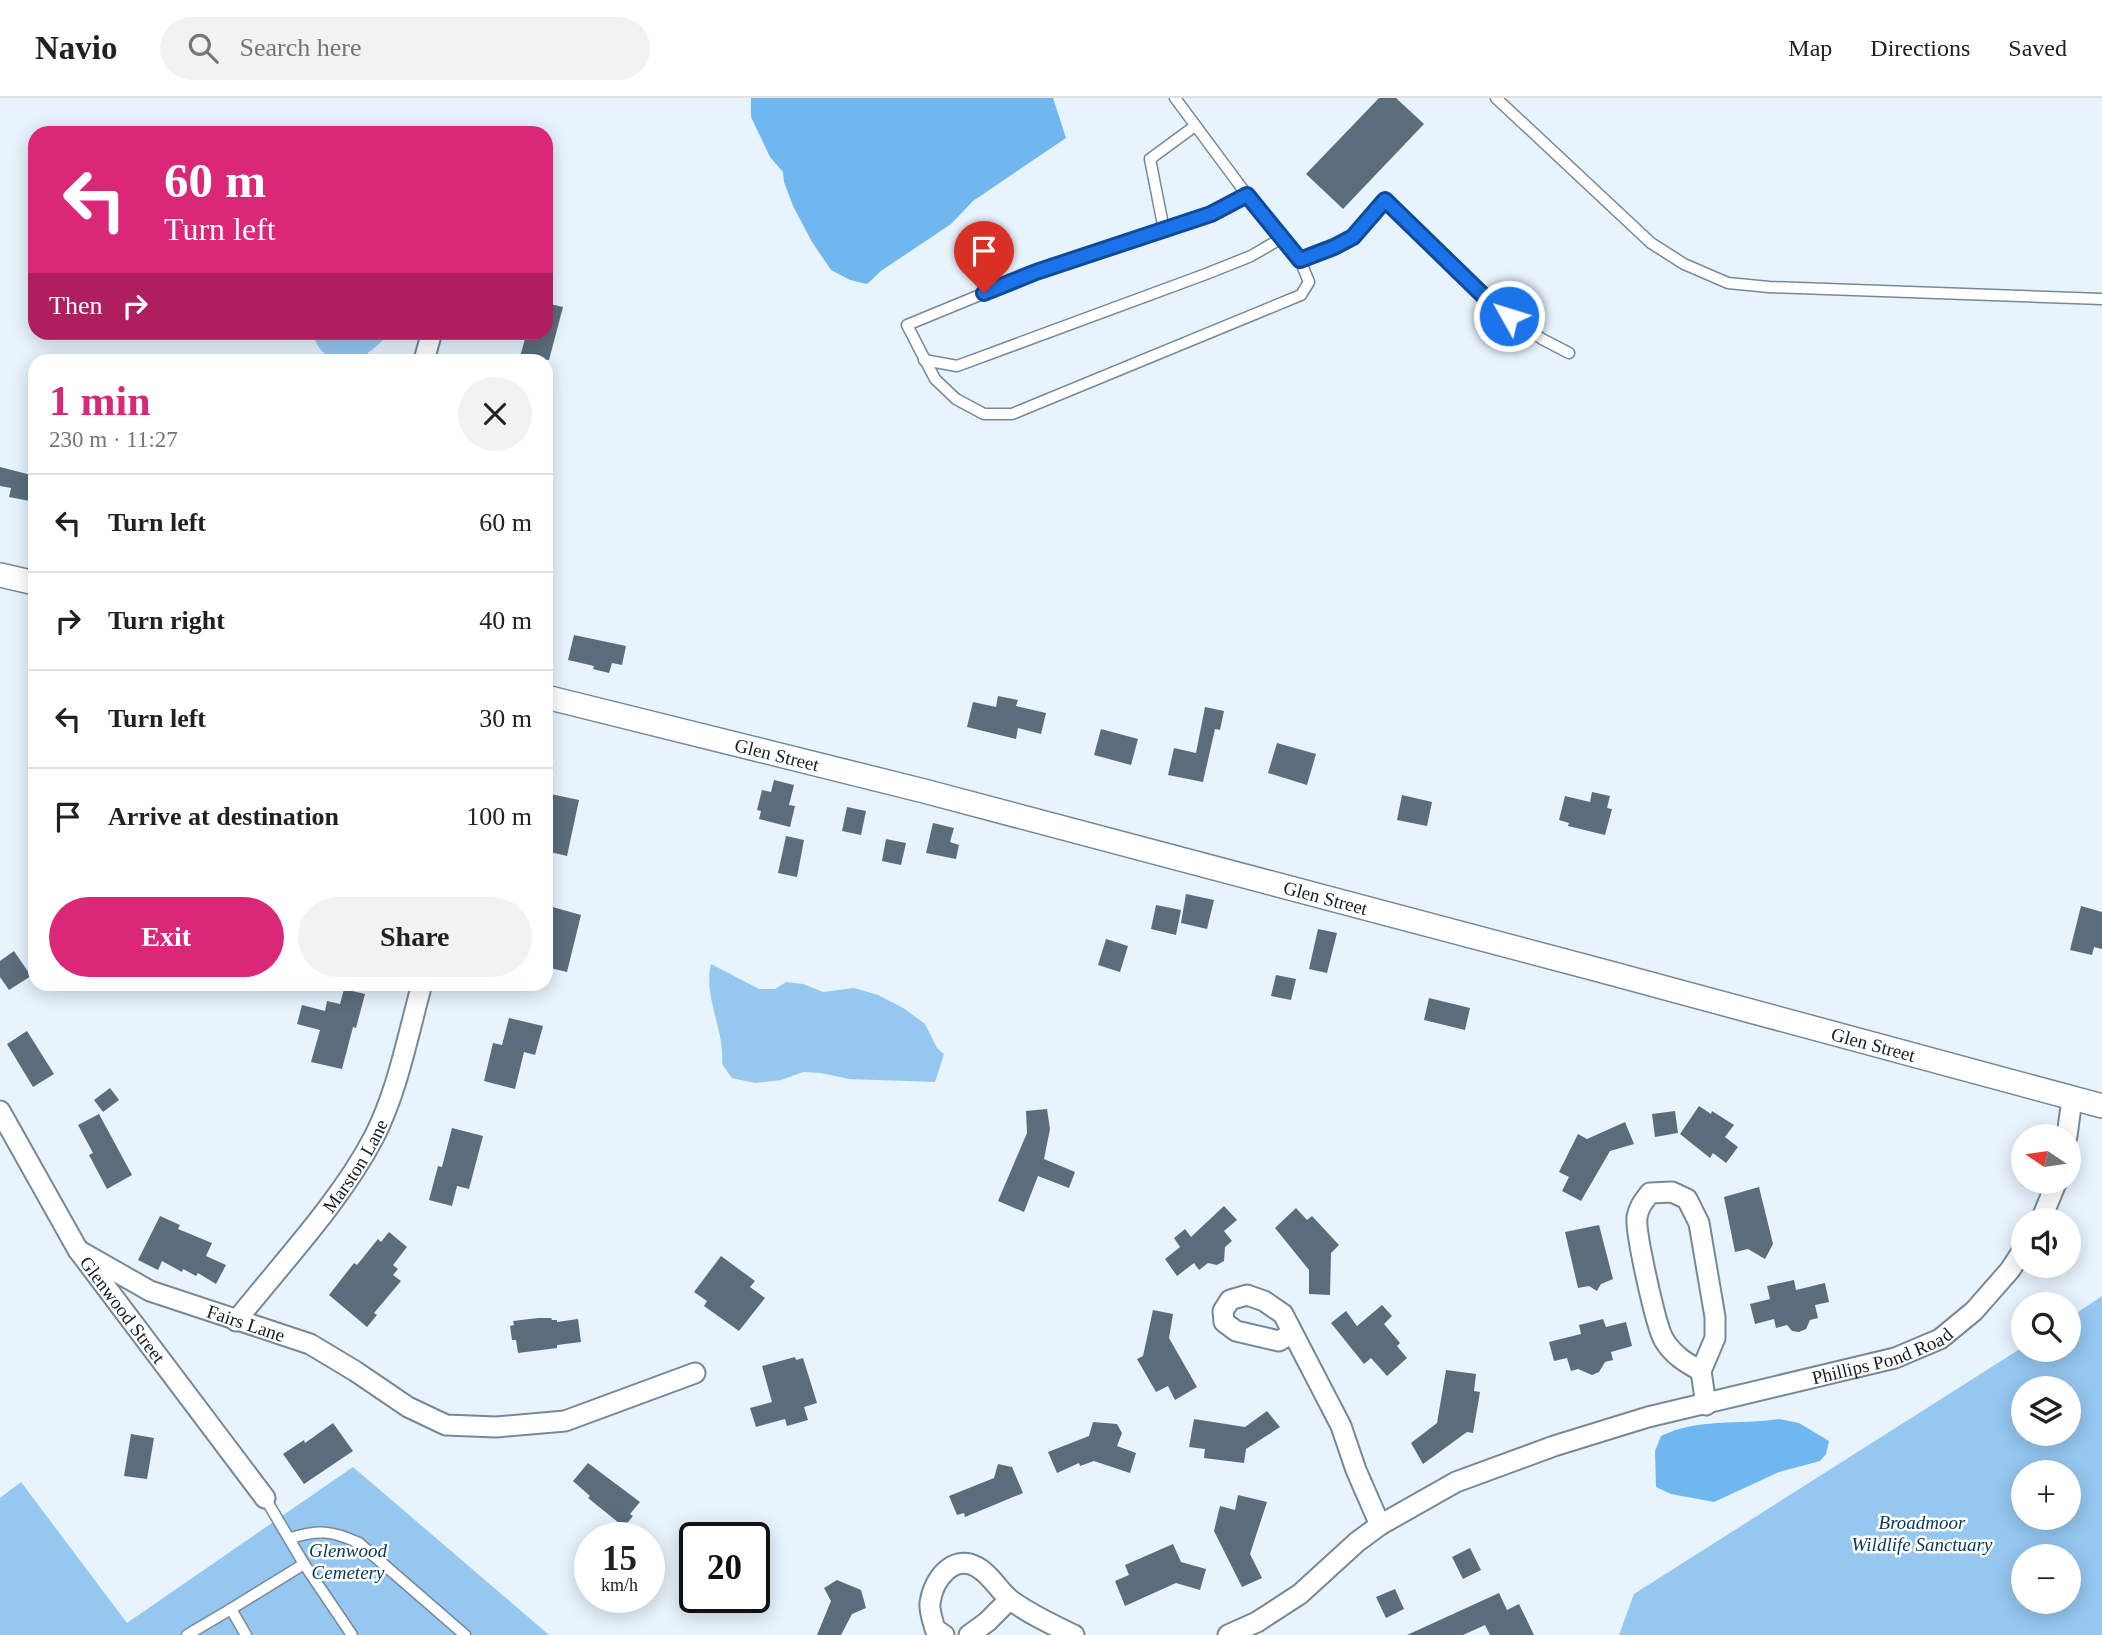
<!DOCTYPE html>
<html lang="en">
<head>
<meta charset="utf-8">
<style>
	:root { --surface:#fff; --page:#f2f2f2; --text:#202124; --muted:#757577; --line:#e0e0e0; --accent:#db2777 }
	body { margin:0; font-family:"Times New Roman",serif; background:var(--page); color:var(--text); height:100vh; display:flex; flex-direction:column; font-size:26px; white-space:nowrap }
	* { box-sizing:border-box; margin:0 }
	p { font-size:23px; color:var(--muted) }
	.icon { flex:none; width:38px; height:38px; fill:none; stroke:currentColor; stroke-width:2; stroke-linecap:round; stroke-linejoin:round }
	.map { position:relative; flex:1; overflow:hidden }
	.sheet { position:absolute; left:28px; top:256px; width:525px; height:637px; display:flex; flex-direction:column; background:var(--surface); border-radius:21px; box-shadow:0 4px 18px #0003 }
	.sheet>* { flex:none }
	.hud { position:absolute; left:28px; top:28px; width:525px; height:214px; border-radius:21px; box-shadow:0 4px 18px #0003; background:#db2777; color:#fff; overflow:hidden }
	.needle { width:46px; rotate:283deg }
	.controls { position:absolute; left:2011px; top:1026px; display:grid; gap:14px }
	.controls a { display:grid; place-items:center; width:70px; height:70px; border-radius:50%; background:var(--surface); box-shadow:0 4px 18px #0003; font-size:35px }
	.speed { position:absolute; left:574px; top:1424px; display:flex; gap:14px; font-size:35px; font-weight:700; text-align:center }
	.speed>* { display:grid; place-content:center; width:91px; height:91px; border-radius:50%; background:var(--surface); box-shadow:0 4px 18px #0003; line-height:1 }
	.speed small { font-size:18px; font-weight:400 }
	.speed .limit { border:4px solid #111; border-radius:10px; background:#fff; color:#111 }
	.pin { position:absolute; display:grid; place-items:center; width:60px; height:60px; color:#fff; margin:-72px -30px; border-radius:50% 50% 50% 0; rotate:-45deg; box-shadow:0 0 7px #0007 }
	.pin .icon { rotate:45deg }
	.me { position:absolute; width:77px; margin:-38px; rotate:309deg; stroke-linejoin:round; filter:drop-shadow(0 0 5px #0008) }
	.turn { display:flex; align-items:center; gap:24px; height:147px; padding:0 21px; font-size:32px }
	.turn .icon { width:91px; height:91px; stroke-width:2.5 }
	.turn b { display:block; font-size:49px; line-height:60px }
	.then { display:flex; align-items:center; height:66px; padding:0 21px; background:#0003; gap:14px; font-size:26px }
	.round { display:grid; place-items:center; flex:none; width:74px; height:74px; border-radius:37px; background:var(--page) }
	.overview { display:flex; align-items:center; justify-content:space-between; height:119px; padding:0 21px }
	h1 { font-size:42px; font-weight:700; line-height:52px; color:var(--accent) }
	.action { display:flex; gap:14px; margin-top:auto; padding:14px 21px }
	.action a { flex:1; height:80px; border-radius:42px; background:var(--accent); color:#fff; font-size:28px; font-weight:700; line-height:80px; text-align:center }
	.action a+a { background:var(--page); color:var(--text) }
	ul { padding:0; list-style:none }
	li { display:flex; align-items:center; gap:21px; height:98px; padding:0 21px; border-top:2px solid var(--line) }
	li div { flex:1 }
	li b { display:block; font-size:26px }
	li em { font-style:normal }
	header { display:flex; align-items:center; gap:42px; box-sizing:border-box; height:98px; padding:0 35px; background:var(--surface); border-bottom:2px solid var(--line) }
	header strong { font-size:33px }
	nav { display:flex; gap:38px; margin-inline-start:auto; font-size:24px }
	.search { width:490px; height:63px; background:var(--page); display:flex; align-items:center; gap:18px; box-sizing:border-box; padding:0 24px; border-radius:38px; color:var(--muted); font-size:26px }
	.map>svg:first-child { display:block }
	.green { fill:#95c7f0; fill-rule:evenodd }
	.water { fill:#71b7ef }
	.building { fill:#5b6d7c }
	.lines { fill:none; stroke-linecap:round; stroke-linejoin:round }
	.service-casing { stroke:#778999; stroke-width:13 }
	.minor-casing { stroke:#778999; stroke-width:23 }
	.tertiary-casing { stroke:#778999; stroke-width:26 }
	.service { stroke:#fff; stroke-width:10 }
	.minor { stroke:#fff; stroke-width:19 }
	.tertiary { stroke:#fff; stroke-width:23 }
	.route-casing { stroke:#114b97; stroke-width:18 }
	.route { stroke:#1a73e8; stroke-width:12 }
	.labels { text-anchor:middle; stroke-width:5; stroke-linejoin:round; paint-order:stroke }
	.street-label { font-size:19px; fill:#151d23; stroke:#fff }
	.park-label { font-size:19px; font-style:italic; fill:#00395d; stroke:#fff }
</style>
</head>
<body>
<header>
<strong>Navio</strong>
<div class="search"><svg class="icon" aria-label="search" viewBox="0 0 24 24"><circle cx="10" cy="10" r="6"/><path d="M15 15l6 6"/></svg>Search here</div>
<nav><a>Map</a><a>Directions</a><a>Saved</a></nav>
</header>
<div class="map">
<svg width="2102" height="1537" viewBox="0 0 2102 1537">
	<rect width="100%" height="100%" fill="#e7f3fd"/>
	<g class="green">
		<path d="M 314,235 L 314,234 L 390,235 C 383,242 374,251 365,257 C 344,269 316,260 314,235 Z"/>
		<path d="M 711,866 L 759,891 L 775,891 L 786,884 L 803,886 L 823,894 L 854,890 L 878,897 L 905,911 L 925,926 L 937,950 L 944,956 L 935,984 L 849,981 L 821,975 L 803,974 L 781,982 L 755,985 L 732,980 L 722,966 C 725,932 703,899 711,866 Z"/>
		<path d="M 2102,1198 L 2102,1537 L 1619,1537 L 1634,1496 L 2023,1249 L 2023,1251 L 2068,1251 L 2069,1220 ZM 2023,1290 L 2068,1290 L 2068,1335 L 2023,1335 ZM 2023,1374 L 2068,1374 L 2068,1419 L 2023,1419 ZM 2023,1458 L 2068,1458 L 2068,1503 L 2023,1503 Z"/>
		<path d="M 353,1369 L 549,1537 L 0,1537 L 0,1400 L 21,1384 L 127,1525 Z"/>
	</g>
	<g class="water">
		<path d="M 751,0 L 1053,0 L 1066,40 L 973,103 L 951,126 L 881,173 L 867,186 L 850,182 L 831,172 L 812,144 L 793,108 L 784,84 L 783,74 L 770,59 L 751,19 Z"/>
		<path d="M 1779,1321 L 1799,1325 L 1829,1343 L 1826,1356 L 1820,1363 L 1779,1374 L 1714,1404 L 1671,1396 L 1656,1389 L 1655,1353 L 1661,1338 C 1698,1320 1739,1327 1779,1321 Z"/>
	</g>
	<g class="building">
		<path d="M 1379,0 L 1396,0 L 1424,26 L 1343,111 L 1306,76 Z"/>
		<path d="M 546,205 L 563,209 L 549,262 L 519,262 L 527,234 L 546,234 Z"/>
		<path d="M 0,369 L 35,378 L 35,404 L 9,399 L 11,390 L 0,388 Z"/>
		<path d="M 574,537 L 626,548 L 622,567 L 612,565 L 609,575 L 593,571 L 594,568 L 568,562 Z"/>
		<path d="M 998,598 L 1018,602 L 1016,608 L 1046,615 L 1041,636 L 1018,630 L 1016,641 L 967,629 L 973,604 L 996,609 Z"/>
		<path d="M 1205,609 L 1224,613 L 1220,632 L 1215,631 L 1203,684 L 1168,677 L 1174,650 L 1196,655 Z"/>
		<path d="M 1101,631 L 1138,641 L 1131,667 L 1094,657 Z"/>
		<path d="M 1277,645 L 1316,656 L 1307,687 L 1268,675 Z"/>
		<path d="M 774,682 L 794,687 L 789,707 L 795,708 L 790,729 L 759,721 L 761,713 L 757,712 L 762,692 L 771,694 Z"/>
		<path d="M 1592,694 L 1610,698 L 1607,710 L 1612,711 L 1605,737 L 1568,728 L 1569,725 L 1559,722 L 1565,698 L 1590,704 Z"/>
		<path d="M 546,695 L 579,702 L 567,758 L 546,753 Z"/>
		<path d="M 1402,697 L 1432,704 L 1427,728 L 1397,722 Z"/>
		<path d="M 847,709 L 866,713 L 861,737 L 842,733 Z"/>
		<path d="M 933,725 L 954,730 L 950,744 L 959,747 L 956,761 L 926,755 Z"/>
		<path d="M 786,738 L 804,742 L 797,779 L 778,775 Z"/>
		<path d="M 886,741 L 906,745 L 901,767 L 882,763 Z"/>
		<path d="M 1186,796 L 1214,802 L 1207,831 L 1181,825 Z"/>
		<path d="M 1156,807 L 1181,812 L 1176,837 L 1151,831 Z"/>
		<path d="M 549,808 L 581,817 L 567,874 L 546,869 L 546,820 Z"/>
		<path d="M 2081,808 L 2102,814 L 2102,851 L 2094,849 L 2092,857 L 2070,852 Z"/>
		<path d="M 1318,831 L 1337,835 L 1327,875 L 1309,871 Z"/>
		<path d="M 1106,841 L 1128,848 L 1120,874 L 1098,867 Z"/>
		<path d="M 14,853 L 31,878 L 9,892 L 0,879 L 0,863 Z"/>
		<path d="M 1276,877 L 1296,881 L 1291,902 L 1271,898 Z"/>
		<path d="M 344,891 L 365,896 L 356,930 L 353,929 L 342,971 L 311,964 L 320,932 L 297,926 L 302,907 L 325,913 L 327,903 L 340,906 Z"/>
		<path d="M 1429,900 L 1470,910 L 1465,932 L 1424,922 Z"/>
		<path d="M 509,920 L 543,928 L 535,957 L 524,954 L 515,991 L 484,983 L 493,945 L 502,947 Z"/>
		<path d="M 27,933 L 54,976 L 33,989 L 7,946 Z"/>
		<path d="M 110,990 L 119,1002 L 103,1014 L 94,1002 Z"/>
		<path d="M 1699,1008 L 1711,1016 L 1712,1013 L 1734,1027 L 1725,1039 L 1738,1049 L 1726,1065 L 1713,1055 L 1710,1060 L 1680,1036 Z"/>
		<path d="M 1047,1011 L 1050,1031 L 1044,1061 L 1075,1074 L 1069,1090 L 1038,1078 L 1024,1114 L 998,1103 L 1027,1035 L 1026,1013 Z"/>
		<path d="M 1675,1013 L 1678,1035 L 1655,1039 L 1652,1016 Z"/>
		<path d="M 99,1016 L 132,1077 L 107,1091 L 89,1057 L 93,1055 L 78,1027 Z"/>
		<path d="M 1625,1024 L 1634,1046 L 1610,1053 L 1581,1103 L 1562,1093 L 1569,1079 L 1559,1074 L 1578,1036 L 1587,1041 Z"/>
		<path d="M 452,1030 L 483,1038 L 469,1091 L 457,1088 L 452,1108 L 429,1102 L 438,1068 L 442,1069 Z"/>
		<path d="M 1759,1089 L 1773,1146 L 1765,1161 L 1748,1151 L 1735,1154 L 1724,1099 Z"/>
		<path d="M 1224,1108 L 1237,1122 L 1224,1133 L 1232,1143 L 1225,1149 L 1224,1163 L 1217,1167 L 1208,1165 L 1199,1172 L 1194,1165 L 1177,1178 L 1165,1161 L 1180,1149 L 1174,1140 L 1185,1131 L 1191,1139 Z"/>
		<path d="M 1296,1110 L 1307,1122 L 1312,1118 L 1339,1147 L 1331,1155 L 1330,1197 L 1309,1196 L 1309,1172 L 1275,1130 Z"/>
		<path d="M 160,1118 L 180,1127 L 178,1131 L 212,1145 L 206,1158 L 226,1167 L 216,1186 L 198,1175 L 196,1178 L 183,1171 L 182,1174 L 162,1163 L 158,1172 L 138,1162 Z"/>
		<path d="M 1599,1127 L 1613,1181 L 1601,1186 L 1597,1193 L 1589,1188 L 1578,1190 L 1565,1134 Z"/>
		<path d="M 389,1134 L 407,1149 L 393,1167 L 398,1171 L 393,1177 L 401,1183 L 374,1215 L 377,1217 L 367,1229 L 329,1197 L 354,1165 L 357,1167 L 378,1141 L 381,1144 Z"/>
		<path d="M 721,1158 L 755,1183 L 750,1189 L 765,1200 L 739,1233 L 704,1208 L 707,1203 L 694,1194 Z"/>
		<path d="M 1794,1182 L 1796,1192 L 1825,1185 L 1829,1204 L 1815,1207 L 1818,1220 L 1810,1222 L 1806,1231 L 1799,1234 L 1792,1233 L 1787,1227 L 1776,1230 L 1774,1221 L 1755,1226 L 1750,1206 L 1770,1201 L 1767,1188 Z"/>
		<path d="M 1382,1207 L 1392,1218 L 1384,1226 L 1400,1245 L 1397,1248 L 1407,1260 L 1387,1278 L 1371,1260 L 1364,1266 L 1331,1225 L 1346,1213 L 1357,1228 Z"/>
		<path d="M 1153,1212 L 1173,1216 L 1169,1240 L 1197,1289 L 1175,1302 L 1168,1288 L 1156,1294 L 1137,1261 L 1143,1258 Z"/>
		<path d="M 538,1220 L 551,1220 L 552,1222 L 557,1222 L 557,1224 L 578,1221 L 581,1244 L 557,1247 L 557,1250 L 518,1255 L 516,1242 L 512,1242 L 510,1228 L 514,1227 L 513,1223 Z"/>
		<path d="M 1603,1221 L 1606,1229 L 1626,1224 L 1632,1248 L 1611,1254 L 1613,1262 L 1605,1264 L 1599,1274 L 1592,1277 L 1578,1271 L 1571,1273 L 1567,1260 L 1554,1263 L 1549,1244 L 1581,1236 L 1579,1227 Z"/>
		<path d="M 795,1259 L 796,1262 L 803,1260 L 817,1305 L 804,1309 L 808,1322 L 787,1328 L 785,1321 L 756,1329 L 750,1310 L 772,1304 L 762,1268 Z"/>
		<path d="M 1446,1272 L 1476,1276 L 1474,1293 L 1480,1294 L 1473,1335 L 1467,1334 L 1423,1366 L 1411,1345 L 1437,1325 Z"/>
		<path d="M 1267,1313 L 1280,1329 L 1246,1351 L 1244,1365 L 1204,1360 L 1205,1351 L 1189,1349 L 1194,1321 L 1245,1329 Z"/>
		<path d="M 1093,1324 L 1117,1326 L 1122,1335 L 1117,1348 L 1136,1355 L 1130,1375 L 1094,1363 L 1080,1368 L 1079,1365 L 1057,1375 L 1048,1354 L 1089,1338 Z"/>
		<path d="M 333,1325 L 353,1353 L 304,1386 L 283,1356 L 304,1342 L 305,1345 Z"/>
		<path d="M 131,1336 L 154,1340 L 147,1381 L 124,1378 Z"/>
		<path d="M 588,1365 L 640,1404 L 630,1416 L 633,1418 L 624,1429 L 588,1400 L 590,1398 L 573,1383 Z"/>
		<path d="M 998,1366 L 1012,1369 L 1023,1395 L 965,1419 L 964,1415 L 957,1417 L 949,1398 L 994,1380 Z"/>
		<path d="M 1238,1397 L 1267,1404 L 1250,1456 L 1262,1480 L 1242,1489 L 1214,1433 L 1220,1408 L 1235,1412 Z"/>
		<path d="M 1173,1446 L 1181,1464 L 1206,1471 L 1200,1492 L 1176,1485 L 1125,1508 L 1115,1483 L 1129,1477 L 1125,1467 Z"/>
		<path d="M 1470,1450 L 1481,1472 L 1463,1481 L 1452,1459 Z"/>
		<path d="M 837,1482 L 861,1492 L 866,1510 L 852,1516 L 841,1537 L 817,1537 L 831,1503 L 824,1490 Z"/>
		<path d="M 1395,1491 L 1404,1511 L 1386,1520 L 1376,1499 Z"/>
		<path d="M 1499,1495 L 1507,1512 L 1519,1506 L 1534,1537 L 1490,1537 L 1485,1527 L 1463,1537 L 1407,1537 Z"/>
	</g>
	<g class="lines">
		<defs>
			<g id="service">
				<path d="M 1175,0 L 1247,97 L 1300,162 L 1334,149 L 1352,139 L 1385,102 L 1492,206 L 1542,241 L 1569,255"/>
				<path d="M 1496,0 L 1651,145 L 1684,166 L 1728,185 L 1769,189 L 2102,201"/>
				<path d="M 1247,97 L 1211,116 L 1036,174 L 907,227 L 935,281 L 956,301 L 984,316 L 1012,316 L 1301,197 L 1309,184 L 1300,162"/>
				<path d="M 1164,132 L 1150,61 L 1195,28"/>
				<path d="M 924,262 L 957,268 L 1206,176 L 1251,158 L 1282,140"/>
				<path d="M 265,1400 L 304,1466 L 352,1537"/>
				<path d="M 291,1440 C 319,1431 333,1433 359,1445 L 465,1537"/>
				<path d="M 231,1511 L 304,1466"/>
				<path d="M 187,1537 L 231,1511 L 246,1537"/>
			</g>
			<g id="minor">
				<path d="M 424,262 L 432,234"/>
				<path id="s1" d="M 0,1013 L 78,1152 L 265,1400"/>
				<path d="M 2067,1038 L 2072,1001"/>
				<path d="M 2041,1122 L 2057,1083"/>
				<path id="s2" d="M 78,1152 L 150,1193 L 310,1246 L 355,1273 L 408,1309 L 446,1327 L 496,1329 L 565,1323 L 695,1275"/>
				<path id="s3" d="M 236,1223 C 282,1165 340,1104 374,1039 C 398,992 408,936 422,886"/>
				<path d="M 1292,1235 L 1279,1243 L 1236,1233 L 1224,1224 L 1223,1213 L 1230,1202 L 1247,1197 L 1264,1203 L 1283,1216 L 1341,1328 L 1356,1372 L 1380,1427"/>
				<path d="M 1701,1273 C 1686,1265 1673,1257 1664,1242 C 1656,1229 1635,1134 1637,1119 C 1639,1108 1644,1103 1650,1095 L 1672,1094 L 1687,1101 L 1699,1125 L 1715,1219 L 1715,1240 L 1701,1273 L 1706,1307"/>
				<path d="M 944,1537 L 935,1531 C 933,1523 929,1513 930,1505 C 933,1482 953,1455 977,1469 C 992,1477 999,1494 1012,1503 C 1031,1517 1053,1527 1074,1537"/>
				<path d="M 969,1537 L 987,1524 L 1009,1502"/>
				<path id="s4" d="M 1228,1537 L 1257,1524 L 1300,1496 L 1357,1444 L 1380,1427 L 1456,1384 L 1554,1348 L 1648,1319 L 1895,1260 L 1940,1241 L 1974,1213 L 2010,1172 L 2023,1152"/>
			</g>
			<g id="tertiary">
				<path d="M 0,477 L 35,485"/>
				<path id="s5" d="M 546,599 L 924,693 L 1599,872 L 2102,1008"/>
			</g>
		</defs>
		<use href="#service" class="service-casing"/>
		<use href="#minor" class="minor-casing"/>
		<use href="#tertiary" class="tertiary-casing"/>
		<use href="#service" class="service"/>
		<use href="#minor" class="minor"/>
		<use href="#tertiary" class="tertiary"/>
	</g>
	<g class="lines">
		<defs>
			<path id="route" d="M 984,195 L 1036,174 L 1211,116 L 1247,97 L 1300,162 L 1334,149 L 1353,139 L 1385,102 L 1492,206 L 1509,218"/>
		</defs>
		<use href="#route" class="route-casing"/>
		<use href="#route" class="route"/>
	</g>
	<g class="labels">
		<g class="street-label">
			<text dy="7" stroke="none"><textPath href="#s5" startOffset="238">Glen Street</textPath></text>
			<text dy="7" stroke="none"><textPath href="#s5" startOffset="805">Glen Street</textPath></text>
			<text dy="7" stroke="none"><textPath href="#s5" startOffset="1372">Glen Street</textPath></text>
			<text dy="7" stroke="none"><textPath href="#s3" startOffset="196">Marston Lane</textPath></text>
			<text dy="7" stroke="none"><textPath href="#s1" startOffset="234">Glenwood Street</textPath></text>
			<text dy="7" stroke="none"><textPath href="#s2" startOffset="184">Fairs Lane</textPath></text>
			<text dy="7" stroke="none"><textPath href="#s4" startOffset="721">Phillips Pond Road</textPath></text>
		</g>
		<g class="park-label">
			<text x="1922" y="1431">Broadmoor<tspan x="1922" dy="22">Wildlife Sanctuary</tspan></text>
			<text x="348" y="1459">Glenwood<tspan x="348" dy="22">Cemetery</tspan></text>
		</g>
	</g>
</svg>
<div class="controls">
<a><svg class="needle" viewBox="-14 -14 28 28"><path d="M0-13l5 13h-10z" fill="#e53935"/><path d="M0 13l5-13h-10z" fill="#757577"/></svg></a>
<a><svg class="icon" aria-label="sound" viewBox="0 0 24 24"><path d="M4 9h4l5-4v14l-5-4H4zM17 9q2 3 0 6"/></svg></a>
<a><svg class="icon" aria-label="search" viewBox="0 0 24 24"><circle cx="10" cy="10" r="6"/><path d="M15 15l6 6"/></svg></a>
<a><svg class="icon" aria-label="layers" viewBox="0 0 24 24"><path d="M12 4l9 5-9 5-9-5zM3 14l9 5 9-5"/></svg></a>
<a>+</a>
<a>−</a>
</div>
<div class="speed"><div>15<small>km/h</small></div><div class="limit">20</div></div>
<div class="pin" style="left:984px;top:195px;background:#d93025"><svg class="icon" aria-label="arrive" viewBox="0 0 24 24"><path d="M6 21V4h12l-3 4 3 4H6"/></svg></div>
<svg class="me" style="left:1509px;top:218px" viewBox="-20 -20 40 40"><circle r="17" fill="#1a73e8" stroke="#fff" stroke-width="3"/><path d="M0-11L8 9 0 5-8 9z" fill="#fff"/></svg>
<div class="hud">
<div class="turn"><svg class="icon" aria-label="left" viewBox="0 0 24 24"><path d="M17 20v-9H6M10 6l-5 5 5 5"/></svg><div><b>60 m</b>Turn left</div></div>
<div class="then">Then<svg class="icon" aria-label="right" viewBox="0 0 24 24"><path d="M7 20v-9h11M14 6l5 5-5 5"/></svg></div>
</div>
<section class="sheet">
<div class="overview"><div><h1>1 min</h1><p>230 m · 11:27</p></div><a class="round"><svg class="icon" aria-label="close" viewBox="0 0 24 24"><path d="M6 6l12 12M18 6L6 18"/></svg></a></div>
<ul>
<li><svg class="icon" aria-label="left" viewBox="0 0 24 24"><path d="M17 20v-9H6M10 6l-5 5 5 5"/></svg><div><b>Turn left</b></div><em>60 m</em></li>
<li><svg class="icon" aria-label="right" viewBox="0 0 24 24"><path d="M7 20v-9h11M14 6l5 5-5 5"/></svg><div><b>Turn right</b></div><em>40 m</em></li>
<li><svg class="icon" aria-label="left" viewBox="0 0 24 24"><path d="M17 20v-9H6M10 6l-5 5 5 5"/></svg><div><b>Turn left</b></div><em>30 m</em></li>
<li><svg class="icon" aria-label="arrive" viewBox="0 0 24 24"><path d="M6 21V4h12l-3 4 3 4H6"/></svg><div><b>Arrive at destination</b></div><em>100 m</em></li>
</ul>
<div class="action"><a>Exit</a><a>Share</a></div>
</section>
</div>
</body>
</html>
